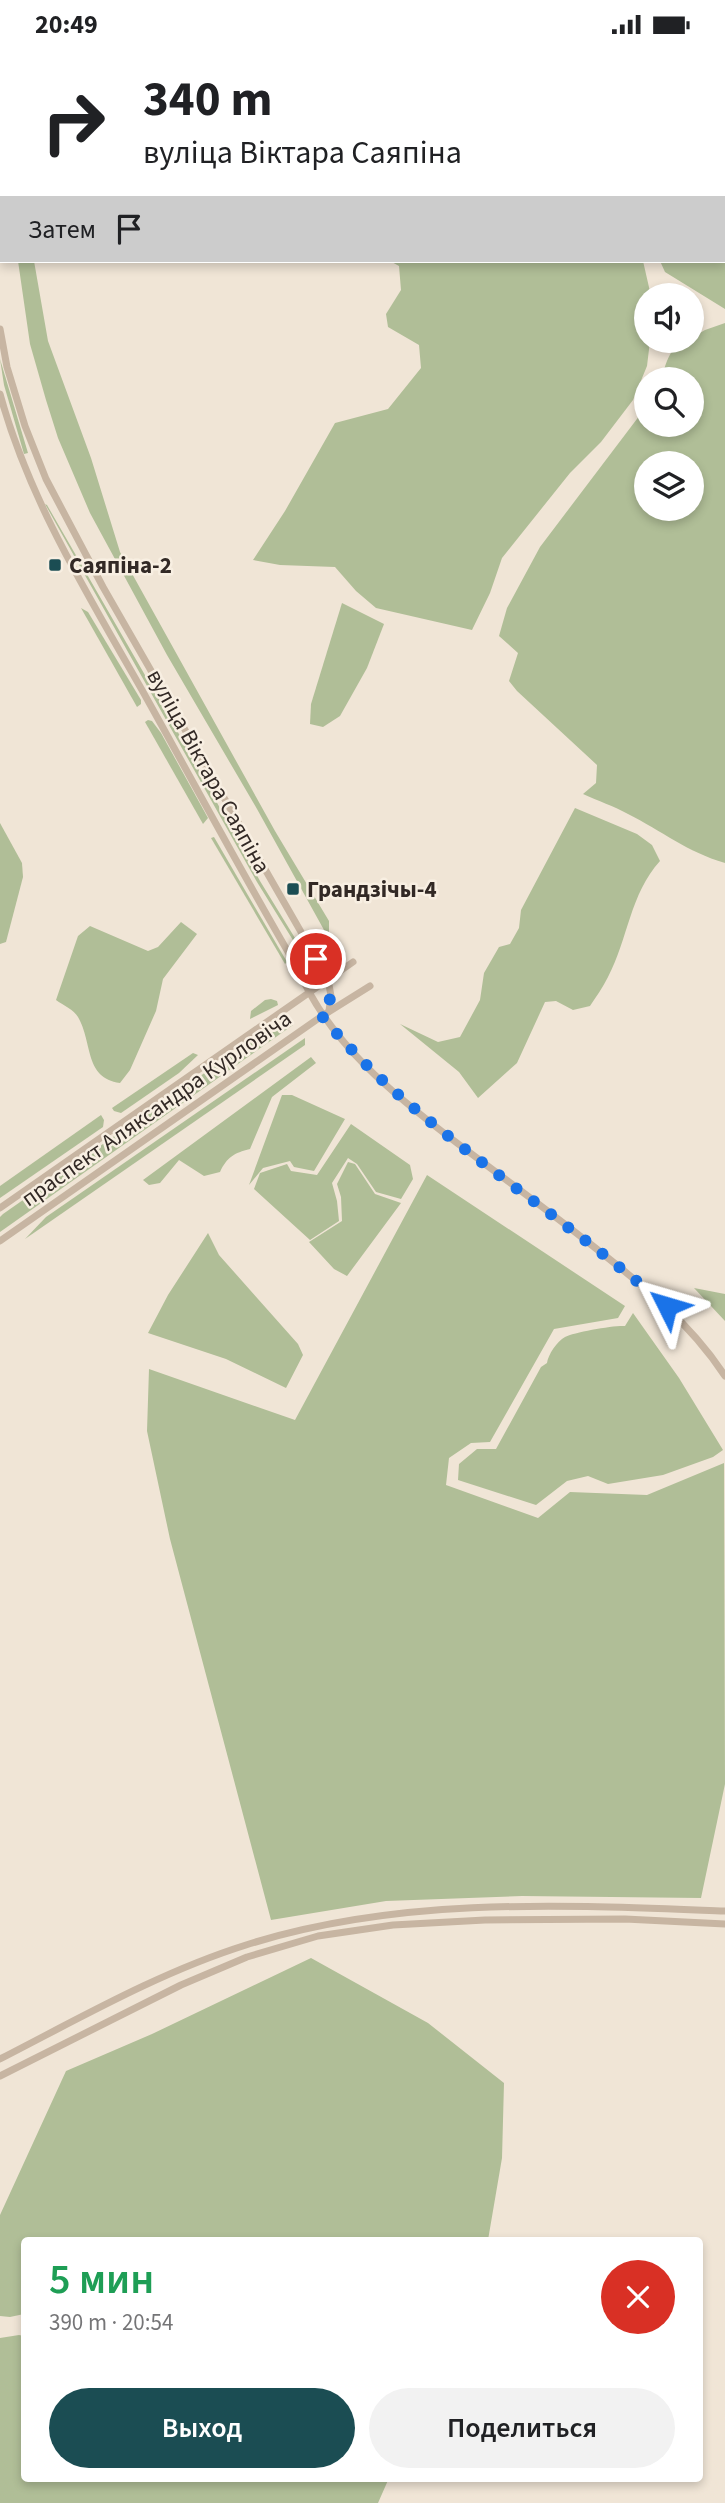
<!DOCTYPE html>
<html lang="ru">
<head>
<meta charset="utf-8">
<style>
	:root { --surface:#fff; --page:#f2f2f2; --text:#202124; --muted:#757577; --accent:#1b4d53 }
	body { margin:0; font-family:"Source Sans 3",sans-serif; background:var(--page); color:var(--text); height:100vh; display:flex; flex-direction:column; font-size:26px; white-space:nowrap }
	* { box-sizing:border-box; margin:0 }
	p { font-size:23px; color:var(--muted) }
	.icon { flex:none; width:38px; height:38px; fill:none; stroke:currentColor; stroke-width:2; stroke-linecap:round; stroke-linejoin:round }
	.map { position:relative; flex:1; overflow:hidden }
	.sheet { position:absolute; left:21px; top:2188px; width:682px; height:245px; display:flex; flex-direction:column; background:var(--surface); border-radius:7px; box-shadow:0 4px 10px #0003 }
	.sheet>* { flex:none }
	.top-card { position:absolute; left:0px; top:0px; width:726px; height:214px; box-shadow:0 4px 10px #0003; background:#fff; color:var(--text); overflow:hidden }
	.fabs { position:absolute; left:634px; top:234px; display:grid; gap:14px }
	.fabs a { display:grid; place-items:center; width:70px; height:70px; border-radius:50%; background:var(--surface); box-shadow:0 4px 10px #0003; font-size:35px }
	.pin { position:absolute; display:grid; place-items:center; width:60px; height:60px; color:#fff; margin:-30px; border:4px solid #fff; border-radius:50%; box-shadow:0 2px 7px #0007 }
	.me { position:absolute; width:77px; margin:-38px; rotate:310deg; stroke-linejoin:round; filter:drop-shadow(0 0 5px #0008) }
	.turn { display:flex; align-items:center; gap:24px; height:147px; padding:0 28px; font-size:32px }
	.turn .icon { width:91px; height:91px; stroke-width:2.5 }
	.turn b { display:block; font-size:49px; line-height:60px }
	.then { display:flex; align-items:center; height:66px; padding:0 28px; background:#0003; gap:14px; font-size:26px }
	.round { display:grid; place-items:center; flex:none; width:74px; height:74px; border-radius:37px; background:var(--page) }
	.headline { display:flex; align-items:center; justify-content:space-between; height:119px; padding:0 28px }
	h1 { font-size:42px; font-weight:600; line-height:52px; color:#1e9e55 }
	.button { display:flex; gap:14px; margin-top:auto; padding:14px 28px }
	.button a { flex:1; height:80px; border-radius:42px; background:var(--accent); color:#fff; font-size:28px; font-weight:600; line-height:80px; text-align:center }
	.button a+a { background:var(--page); color:var(--text) }
	.status { display:flex; justify-content:space-between; align-items:center; height:49px; padding:0 35px; background:var(--surface); direction:ltr }
	.status svg { height:19px; fill:currentColor }
	.map>svg:first-child { display:block }
	.green { fill:#b0be97; fill-rule:evenodd }
	.lines { fill:none; stroke-linecap:round; stroke-linejoin:round }
	.street { stroke:#c7b5a2; stroke-width:7 }
	.route { stroke:#1a73e8; stroke-width:12; stroke-dasharray:0 21.6 }
	.poi-dot { fill:#1b4d53; stroke:#f8efe2; stroke-width:2.5 }
	.labels { text-anchor:middle; stroke-width:5; stroke-linejoin:round; paint-order:stroke }
	.poi-label { font-size:23px; font-weight:bold; fill:#322925; stroke:#f8efe2; text-anchor:start }
	.street-label { font-size:23px; fill:#322925; stroke:#f8efe2 }
</style>
</head>
<body>
<div class="status"><b>20:49</b><svg viewBox="0 0 49 12"><path d="M0 12V9h3v3zM5 12V6h3v6zM10 12V3h3v9zM15 12V0h3v12zM26 1h20v11H26zM47 4h2v5h-2z"/></svg></div>
<div class="map">
<svg width="725" height="2454" viewBox="0 0 725 2454">
	<rect width="100%" height="100%" fill="#f0e5d6"/>
	<g class="green">
		<path d="M 126,0 L 453,0 L 455,2 L 124,2 Z"/>
		<path d="M 543,0 L 725,0 L 725,260 L 665,223 L 660,212 L 724,212 L 724,2 L 542,2 Z"/>
		<path d="M 18,212 L 34,212 L 48,292 L 91,409 L 120,503 L 275,782 L 329,872 L 329,890 L 257,760 L 167,606 L 90,464 L 58,389 L 46,351 L 30,295 Z"/>
		<path d="M 390,212 L 643,212 L 651,247 L 646,247 L 646,292 L 650,292 L 647,317 L 633,351 L 601,393 L 570,424 L 502,509 L 490,544 L 472,581 L 376,559 L 356,542 L 335,518 L 280,516 L 253,511 L 285,462 L 335,374 L 388,360 L 421,319 L 419,296 L 388,278 L 386,265 L 401,241 L 399,217 Z"/>
		<path d="M 725,274 L 725,814 C 687,803 662,782 628,765 C 614,757 598,752 583,745 L 596,734 L 597,716 L 517,642 L 509,632 L 518,604 L 499,587 L 507,559 L 540,498 L 646,358 L 646,376 L 691,376 L 691,331 L 660,331 C 668,313 668,295 691,292 L 691,289 L 705,281 ZM 646,415 L 691,415 L 691,460 L 646,460 Z"/>
		<path d="M 0,310 L 28,404 L 24,405 L 4,336 Z"/>
		<path d="M 45,455 L 47,456 L 187,699 L 260,832 L 306,907 L 304,909 L 257,833 Z"/>
		<path d="M 342,554 L 384,575 L 367,619 L 340,667 L 323,678 L 310,675 L 311,655 Z"/>
		<path d="M 81,559 L 88,563 L 141,651 L 141,655 L 137,658 Z"/>
		<path d="M 148,671 L 152,672 L 161,684 L 208,769 L 203,775 L 145,673 Z"/>
		<path d="M 575,759 L 637,785 L 652,796 L 660,812 C 630,845 628,890 608,928 C 603,938 596,948 590,957 L 573,961 L 556,952 L 545,953 L 517,1014 L 478,1049 L 459,1023 L 400,975 L 438,993 L 460,988 L 480,951 L 484,924 L 499,898 L 510,895 L 519,879 L 521,861 Z"/>
		<path d="M 0,774 L 22,814 L 23,828 L 6,893 L 0,895 Z"/>
		<path d="M 214,788 L 287,913 L 285,915 L 211,789 Z"/>
		<path d="M 181,873 L 197,885 L 163,930 L 156,962 L 130,1021 L 120,1034 C 84,1029 93,994 78,968 C 74,961 63,956 56,951 L 78,887 L 90,877 L 148,902 L 158,898 Z"/>
		<path d="M 271,950 L 277,952 L 278,956 L 250,970 L 251,962 L 265,951 Z"/>
		<path d="M 286,967 L 293,976 L 0,1183 L 0,1168 L 3,1165 Z"/>
		<path d="M 305,989 L 305,996 L 25,1190 L 46,1168 Z"/>
		<path d="M 193,1004 L 198,1006 L 179,1024 L 121,1064 L 114,1062 L 112,1059 Z"/>
		<path d="M 311,1008 L 316,1014 L 272,1048 L 250,1100 C 234,1104 227,1108 220,1123 L 204,1127 L 179,1111 L 160,1134 L 149,1136 L 143,1131 Z"/>
		<path d="M 282,1046 L 292,1046 L 345,1070 L 314,1122 L 294,1118 L 290,1112 L 263,1119 L 249,1136 Z"/>
		<path d="M 101,1066 L 104,1071 L 103,1078 L 0,1149 L 0,1137 Z"/>
		<path d="M 351,1075 L 410,1116 L 413,1130 L 401,1150 L 376,1143 L 357,1115 L 348,1109 L 332,1134 L 337,1152 L 339,1172 L 310,1191 L 254,1140 L 260,1124 L 287,1115 L 291,1122 L 317,1126 Z"/>
		<path d="M 348,1113 L 355,1115 L 375,1145 L 401,1154 L 347,1227 L 334,1220 L 309,1193 L 342,1172 L 341,1148 L 337,1135 Z"/>
		<path d="M 427,1126 L 625,1257 L 618,1269 L 554,1280 L 490,1393 L 471,1394 L 449,1409 L 446,1436 L 538,1469 L 570,1443 L 647,1446 L 724,1414 L 725,1735 L 701,1849 L 522,1847 L 386,1852 L 271,1871 L 170,1490 L 147,1382 L 149,1320 L 295,1371 Z"/>
		<path d="M 208,1184 L 219,1206 L 298,1295 L 303,1306 L 286,1339 L 226,1310 L 148,1284 L 168,1246 Z"/>
		<path d="M 694,1239 L 725,1245 L 725,1272 Z"/>
		<path d="M 633,1264 L 679,1329 L 723,1401 L 713,1408 L 663,1426 L 608,1435 L 588,1427 L 567,1432 L 536,1456 L 458,1431 L 459,1415 L 477,1400 L 496,1400 L 541,1318 L 547,1314 C 548,1306 557,1292 565,1288 C 574,1283 615,1276 625,1277 Z"/>
		<path d="M 311,1909 L 428,1974 L 504,2034 L 502,2109 L 488,2191 L 24,2191 L 24,2265 L 10,2268 L 0,2267 L 0,2166 L 66,2022 L 152,1985 Z"/>
		<path d="M 19,2286 L 24,2287 L 24,2429 L 389,2429 L 378,2454 L 0,2454 L 0,2289 Z"/>
	</g>
	<g class="lines">
		<g class="street">
			<path d="M 0,280 L 7,318 L 25,377 L 46,430 L 103,538 L 328,930 L 331,947 L 329,962"/>
			<path d="M 0,345 C 29,451 88,546 142,641 C 194,734 244,828 298,920 C 329,994 395,1047 457,1094 C 501,1127 546,1160 589,1194 C 640,1234 689,1272 725,1327"/>
			<path d="M 0,1159 L 353,913"/>
			<path d="M 0,1192 L 322,967 L 370,937"/>
			<path d="M 0,2010 C 80,1969 160,1923 246,1896 C 401,1847 565,1856 725,1862"/>
			<path d="M 0,2027 L 181,1936 L 247,1908 L 318,1887 L 393,1876 L 485,1871 L 625,1870 L 725,1875"/>
		</g>
	</g>
	<g class="lines">
		<path class="route" d="M 316,910 C 326,928 332,941 329,962 L 322,967 C 379,1037 445,1085 516,1139 C 567,1177 618,1216 667,1257"/>
	</g>
	<g class="poi-dot">
		<rect x="48" y="509" width="14" height="14" rx="3.5"/>
		<rect x="286" y="833" width="14" height="14" rx="3.5"/>
	</g>
	<g class="labels">
		<g class="poi-label">
			<text x="69" y="524">Саяпіна-2</text>
			<text x="307" y="848">Грандзічы-4</text>
		</g>
		<g class="street-label">
			<text transform="translate(209 722) rotate(61)" y="8">вуліца Віктара Саяпіна</text>
			<text transform="translate(156 1059) rotate(-35)" y="8">праспект Аляксандра Курловіча</text>
		</g>
	</g>
</svg>
<div class="fabs">
<a><svg class="icon" aria-label="sound" viewBox="0 0 24 24"><path d="M4 9h4l5-4v14l-5-4H4zM17 9q2 3 0 6"/></svg></a>
<a><svg class="icon" aria-label="search" viewBox="0 0 24 24"><circle cx="10" cy="10" r="6"/><path d="M15 15l6 6"/></svg></a>
<a><svg class="icon" aria-label="layers" viewBox="0 0 24 24"><path d="M12 4l9 5-9 5-9-5zM3 14l9 5 9-5"/></svg></a>
</div>
<div class="pin" style="left:316px;top:910px;background:#d93025"><svg class="icon" aria-label="arrive" viewBox="0 0 24 24"><path d="M6 21V4h12l-3 4 3 4H6"/></svg></div>
<svg class="me" style="left:667px;top:1257px" viewBox="-20 -20 40 40"><path d="M0-17L14 15 0 8-14 15z" fill="#1a73e8" stroke="#fff" stroke-width="4"/></svg>
<div class="top-card">
<div class="turn"><svg class="icon" aria-label="right" viewBox="0 0 24 24"><path d="M7 20v-9h11M14 6l5 5-5 5"/></svg><div><b>340 m</b>вуліца Віктара Саяпіна</div></div>
<div class="then">Затем<svg class="icon" aria-label="arrive" viewBox="0 0 24 24"><path d="M6 21V4h12l-3 4 3 4H6"/></svg></div>
</div>
<section class="sheet">
<div class="headline"><div><h1>5 мин</h1><p>390 m · 20:54</p></div><a class="round" style="background:#d93025;color:#fff"><svg class="icon" aria-label="close" viewBox="0 0 24 24"><path d="M6 6l12 12M18 6L6 18"/></svg></a></div>
<div class="button"><a>Выход</a><a>Поделиться</a></div>
</section>
</div>
</body>
</html>
